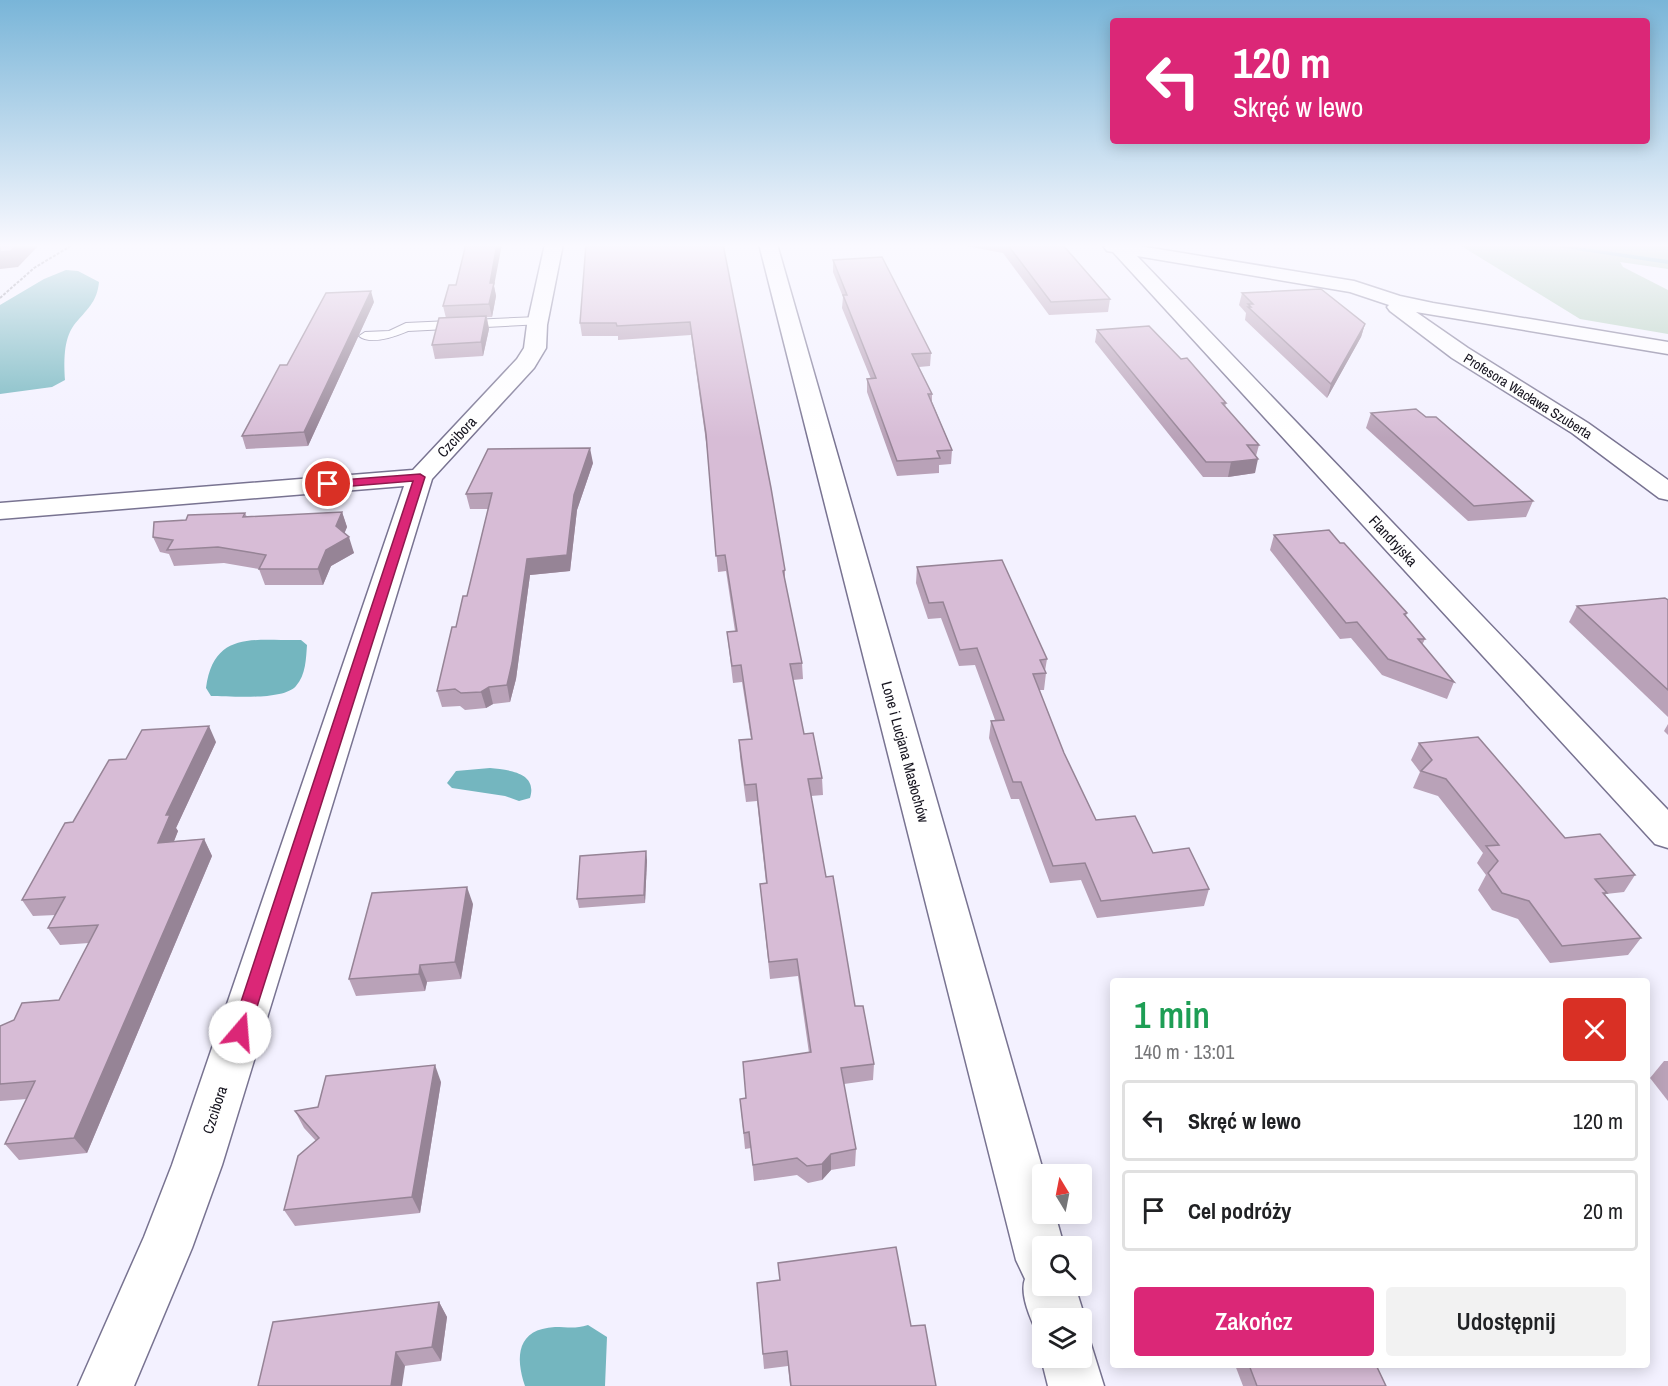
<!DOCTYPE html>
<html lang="pl">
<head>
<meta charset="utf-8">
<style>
	:root { --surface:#fff; --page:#f2f2f2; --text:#202124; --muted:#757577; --line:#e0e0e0; --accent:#db2777 }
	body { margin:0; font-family:"Archivo Narrow",sans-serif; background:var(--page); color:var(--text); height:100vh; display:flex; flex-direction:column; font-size:22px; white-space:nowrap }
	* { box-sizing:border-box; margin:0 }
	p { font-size:20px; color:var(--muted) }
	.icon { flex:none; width:33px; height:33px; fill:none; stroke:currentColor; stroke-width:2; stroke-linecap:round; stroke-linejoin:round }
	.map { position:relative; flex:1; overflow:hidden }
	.details { position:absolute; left:1110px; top:978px; width:540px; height:390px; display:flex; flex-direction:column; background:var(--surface); border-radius:6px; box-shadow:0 3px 15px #0003 }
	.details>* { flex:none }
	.guide { position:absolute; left:1110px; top:18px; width:540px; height:126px; border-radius:6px; box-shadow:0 3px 15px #0003; background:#db2777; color:#fff; overflow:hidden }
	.needle { width:39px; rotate:350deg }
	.controls { position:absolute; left:1032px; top:1164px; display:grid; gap:12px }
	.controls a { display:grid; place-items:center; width:60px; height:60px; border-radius:6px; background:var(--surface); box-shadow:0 3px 15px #0003; font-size:30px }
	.pin { position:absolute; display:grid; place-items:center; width:51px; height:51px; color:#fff; margin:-26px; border:3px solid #fff; border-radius:50%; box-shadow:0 2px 6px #0007 }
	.me { position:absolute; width:66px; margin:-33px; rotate:18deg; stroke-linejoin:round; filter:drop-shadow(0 0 4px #0008) }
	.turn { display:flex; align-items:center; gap:21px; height:126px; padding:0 24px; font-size:27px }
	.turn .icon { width:78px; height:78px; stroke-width:2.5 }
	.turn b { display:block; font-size:42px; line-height:51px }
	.round { display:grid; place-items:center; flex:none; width:63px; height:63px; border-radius:6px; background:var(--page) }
	.overview { display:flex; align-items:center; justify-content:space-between; height:102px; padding:0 24px }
	h1 { font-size:36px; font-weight:600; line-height:45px; color:#1e9e55 }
	.primary-button { display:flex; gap:12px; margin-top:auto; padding:12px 24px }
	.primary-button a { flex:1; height:69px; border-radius:6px; background:var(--accent); color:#fff; font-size:24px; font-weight:600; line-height:69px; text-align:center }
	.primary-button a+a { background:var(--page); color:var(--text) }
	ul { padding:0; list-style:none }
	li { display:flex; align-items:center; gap:18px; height:81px; margin:0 12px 9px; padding:0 12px; border:3px solid var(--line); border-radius:6px }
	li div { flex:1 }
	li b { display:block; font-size:22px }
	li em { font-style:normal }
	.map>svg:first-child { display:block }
	.green { fill:#b2cfbc }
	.water { fill:#74b6bf }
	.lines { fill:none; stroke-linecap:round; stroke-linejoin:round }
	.stream { fill:#74b6bf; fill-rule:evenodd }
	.lane-casing { stroke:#787391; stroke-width:2 }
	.street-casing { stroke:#787391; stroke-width:3 }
	.path { stroke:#888692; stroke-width:2; stroke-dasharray:3 1.5; stroke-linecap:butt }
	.lane { fill:#fff; fill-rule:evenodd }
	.street { fill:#fff; fill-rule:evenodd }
	.wall { fill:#b9a2b8 }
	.shaded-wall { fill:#968496 }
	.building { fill:#d7bcd6; stroke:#968496; stroke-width:1.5 }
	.route { fill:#db2777; stroke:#8e194d; stroke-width:1.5 }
	.labels { text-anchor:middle; stroke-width:5; stroke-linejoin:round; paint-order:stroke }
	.far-street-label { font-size:14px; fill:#16141f; stroke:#fff }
	.street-label { font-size:15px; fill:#16141f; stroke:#fff }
</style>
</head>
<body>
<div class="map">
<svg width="1668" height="1386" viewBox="0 0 1668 1386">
	<rect width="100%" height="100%" fill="#f3f1ff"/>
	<path class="green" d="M 1458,244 L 1668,244 L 1668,269 L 1620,262 L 1623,267 L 1668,290 L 1668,334 L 1580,319 Z"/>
	<g class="water">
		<path d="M 66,270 L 78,271 L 99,282 C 97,303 86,310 74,325 C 63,340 64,363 65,380 L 52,387 L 0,394 L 0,305 L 44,279 Z"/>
		<path d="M 301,640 L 307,645 C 306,658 306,675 296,686 C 283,701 230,696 211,696 L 206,688 C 214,630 254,641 301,640 Z"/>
		<path d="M 490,768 C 508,770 538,772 530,798 L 519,801 L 505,796 L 452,788 L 447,783 L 456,771 Z"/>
		<path d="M 588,1325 L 607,1337 L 605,1386 L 525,1386 C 515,1356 517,1329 555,1327 C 568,1327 575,1329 588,1325 Z"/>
	</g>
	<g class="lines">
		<path class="stream" d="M 1537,244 L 1556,244 L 1668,260 L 1668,264 Z"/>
		<defs>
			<path id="lane" d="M 538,317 L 542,318 L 542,324 L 408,331 C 396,336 371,346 359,336 L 365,332 L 389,331 L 406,323 Z"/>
			<g id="street">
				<path d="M 545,244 L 563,244 L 547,325 L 546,348 L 534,368 L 432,479 L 222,1165 L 192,1248 L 134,1386 L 78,1386 L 144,1237 L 172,1165 L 404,486 L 0,519 L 0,503 L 413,470 L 517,359 L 524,348 L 527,325 Z"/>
				<path d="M 759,244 L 777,244 L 1044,1174 L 1042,1214 L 1055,1214 L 1064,1246 L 1042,1246 L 1042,1286 L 1075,1286 L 1085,1318 L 1082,1327 L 1082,1318 L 1042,1318 L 1042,1339 L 1039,1337 C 1032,1322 1019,1295 1025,1279 L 1016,1260 Z"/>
				<path d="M 1106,244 L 1127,244 L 1354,281 L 1400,296 L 1433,303 L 1668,342 L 1668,354 L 1416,312 L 1468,348 L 1588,423 L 1668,480 L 1668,500 L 1659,498 L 1572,433 L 1452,358 L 1390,311 L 1387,307 L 1389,305 L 1350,292 L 1137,256 L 1668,810 L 1668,848 L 1655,844 L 1113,252 L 1107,251 L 1104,247 Z"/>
				<path d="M 1082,1335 L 1089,1338 L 1104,1386 L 1048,1386 L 1041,1358 L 1042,1355 L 1042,1358 L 1082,1358 Z"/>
			</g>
		</defs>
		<use href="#lane" class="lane-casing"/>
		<use href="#street" class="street-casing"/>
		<path class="path" d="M 0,298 L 34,268 L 74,244"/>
		<use href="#lane" class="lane"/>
		<use href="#street" class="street"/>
	</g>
	<g class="wall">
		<path d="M 723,244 L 785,570 L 785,583 L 802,663 L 803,679 L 793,680 L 804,734 L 822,778 L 823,795 L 811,796 L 826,877 L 855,1006 L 874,1064 L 873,1080 L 844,1084 L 856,1149 L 855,1166 L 831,1170 L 822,1180 L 808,1183 L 797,1175 L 754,1181 L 751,1148 L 745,1149 L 740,1099 L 746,1098 L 809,1053 L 798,976 L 770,979 L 760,884 L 766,883 L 757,801 L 746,802 L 740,757 L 739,740 L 751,739 L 742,682 L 733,683 L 727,632 L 735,631 L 726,571 L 718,572 L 707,449 L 691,335 L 618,340 L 618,336 L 582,336 L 580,323 Z"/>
		<path d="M 966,244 L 1062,244 L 1110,299 L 1108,312 L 1049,315 L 1003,253 L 966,246 Z"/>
		<path d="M 833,260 L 931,353 L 930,366 L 919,367 L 932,394 L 932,402 L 952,450 L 951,464 L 939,465 L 939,473 L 897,476 L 867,392 L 867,379 L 871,379 L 842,308 L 843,297 L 833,272 Z"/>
		<path d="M 494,286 L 496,296 L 492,317 L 487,317 L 489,329 L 483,356 L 435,359 L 432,345 L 446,318 L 443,306 Z"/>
		<path d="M 1242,293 L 1365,324 L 1361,337 L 1327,398 L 1245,320 L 1246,313 L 1239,305 Z"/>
		<path d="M 374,302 L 308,446 L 246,449 L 242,436 L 287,365 Z"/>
		<path d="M 1097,330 L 1226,403 L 1225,407 L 1259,445 L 1256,456 L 1255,473 L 1228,477 L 1203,477 L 1095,342 Z"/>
		<path d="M 1371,413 L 1533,501 L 1526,517 L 1468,521 L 1366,428 Z"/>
		<path d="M 593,463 L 577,510 L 570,571 L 530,575 L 516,679 L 510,702 L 493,704 L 486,708 L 465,710 L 460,706 L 442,707 L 437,691 L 456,627 L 467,596 L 488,509 L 470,509 L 466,494 Z"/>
		<path d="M 342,512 L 347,527 L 344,533 L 354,553 L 331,566 L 323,585 L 265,585 L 259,569 L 224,563 L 174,566 L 169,554 L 160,552 L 153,537 L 186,520 L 245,513 L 247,517 Z"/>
		<path d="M 1274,535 L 1407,613 L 1406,616 L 1425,639 L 1422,645 L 1454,682 L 1447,699 L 1382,675 L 1351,638 L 1340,639 L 1270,550 Z"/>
		<path d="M 917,567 L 1047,659 L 1045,671 L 1046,673 L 1044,690 L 1039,690 L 1064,753 L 1096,820 L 1153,853 L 1209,889 L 1204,906 L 1097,918 L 1081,880 L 1050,883 L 1019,799 L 1011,799 L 989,738 L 991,721 L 995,720 L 975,665 L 959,666 L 941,618 L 928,619 L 916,583 Z"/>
		<path d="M 1668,600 L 1668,717 L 1569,622 L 1577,606 Z"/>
		<path d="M 1668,724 L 1668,735 L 1664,731 Z"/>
		<path d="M 216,742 L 176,828 L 178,831 L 174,841 L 204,839 L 212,856 L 87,1153 L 19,1160 L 5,1144 L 27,1099 L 0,1101 L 0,1026 L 59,1000 L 89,943 L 60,945 L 48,928 L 56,915 L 33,916 L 22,900 L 73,822 L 126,759 Z"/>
		<path d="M 1419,743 L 1565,838 L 1635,875 L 1624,892 L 1606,894 L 1605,895 L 1641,938 L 1628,955 L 1550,963 L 1518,919 L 1492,910 L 1478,890 L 1486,875 L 1477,863 L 1483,853 L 1438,796 L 1413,788 L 1420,772 L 1411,760 Z"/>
		<path d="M 647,860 L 645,903 L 579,908 L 577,899 Z"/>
		<path d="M 473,904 L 461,979 L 427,982 L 425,991 L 356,996 L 349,979 Z"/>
		<path d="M 1664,1061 L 1668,1061 L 1668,1101 L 1650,1078 Z"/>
		<path d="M 441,1082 L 420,1213 L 295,1226 L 284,1210 L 316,1141 L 304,1128 L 295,1111 L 318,1107 Z"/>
		<path d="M 757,1283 L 911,1326 L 936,1386 L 790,1386 L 788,1366 L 764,1369 Z"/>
		<path d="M 439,1302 L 447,1317 L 441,1361 L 258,1386 Z"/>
		<path d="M 1235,1365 L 1376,1365 L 1386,1386 L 1243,1386 Z"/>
	</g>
	<g class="shaded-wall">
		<path d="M 18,244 L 40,244 L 18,267 L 0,269 L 0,252 Z"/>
		<path d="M 497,244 L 502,244 L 494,286 L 496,296 L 492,317 L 489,304 L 490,283 Z"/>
		<path d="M 371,291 L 374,302 L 308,446 L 304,432 Z"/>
		<path d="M 486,316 L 489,329 L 483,356 L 481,342 Z"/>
		<path d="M 1365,324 L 1361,337 L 1327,398 L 1331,384 Z"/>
		<path d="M 590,448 L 593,463 L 577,510 L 570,571 L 530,575 L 516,679 L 510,702 L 507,685 L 527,559 Z"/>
		<path d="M 1258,459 L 1255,473 L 1228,477 L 1231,462 Z"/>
		<path d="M 342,512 L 347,527 L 341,542 L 336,526 Z"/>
		<path d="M 349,537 L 354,553 L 331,566 L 323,585 L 318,569 L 326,550 Z"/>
		<path d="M 489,687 L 493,704 L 486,708 L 481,692 Z"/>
		<path d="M 209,726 L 216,742 L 176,828 L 178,831 L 167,859 L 158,843 L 166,815 Z"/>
		<path d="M 204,839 L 212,856 L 87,1153 L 74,1138 Z"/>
		<path d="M 646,851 L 647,860 L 645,903 L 644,895 Z"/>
		<path d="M 467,887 L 473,904 L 461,979 L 455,962 Z"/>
		<path d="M 420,965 L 427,982 L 425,991 L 419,974 Z"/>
		<path d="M 435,1065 L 441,1082 L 420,1213 L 412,1197 Z"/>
		<path d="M 831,1154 L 831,1170 L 822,1180 L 822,1164 Z"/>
		<path d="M 439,1302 L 447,1317 L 441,1361 L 432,1347 Z"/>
		<path d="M 396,1352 L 405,1366 L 402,1386 L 391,1386 Z"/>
	</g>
	<g class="building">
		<path d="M 0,244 L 18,244 L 11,251 L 0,252 Z"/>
		<path d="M 466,244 L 497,244 L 490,283 L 494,283 L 489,304 L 443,306 L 449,285 L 456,285 Z"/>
		<path d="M 586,244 L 723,244 L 771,488 L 785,570 L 783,571 L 802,663 L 790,664 L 804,734 L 813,733 L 822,778 L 808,779 L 826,877 L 833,876 L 855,1006 L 863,1006 L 874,1064 L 841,1068 L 856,1149 L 831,1154 L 822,1164 L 807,1166 L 797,1158 L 753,1165 L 749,1132 L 744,1133 L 740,1099 L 746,1098 L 743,1062 L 811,1052 L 797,959 L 769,962 L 760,884 L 767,883 L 756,784 L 745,785 L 739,740 L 752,739 L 741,665 L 732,666 L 727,632 L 737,631 L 725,555 L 716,556 L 706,434 L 690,322 L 617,326 L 616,323 L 580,323 Z"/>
		<path d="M 1007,244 L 1062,244 L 1110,299 L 1051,302 Z"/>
		<path d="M 882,257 L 931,353 L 912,354 L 932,394 L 928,394 L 952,450 L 937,451 L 940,458 L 897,461 L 867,379 L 876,378 L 843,295 L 847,295 L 833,260 Z"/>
		<path d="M 1321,289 L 1365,324 L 1331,384 L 1248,307 L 1251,307 L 1248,304 L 1253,304 L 1242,293 Z"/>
		<path d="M 371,291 L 304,432 L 242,436 L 280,365 L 287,365 L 326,293 Z"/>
		<path d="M 486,316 L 481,342 L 432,345 L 439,318 Z"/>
		<path d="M 1149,326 L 1181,359 L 1187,358 L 1226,403 L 1222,403 L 1259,445 L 1247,445 L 1258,459 L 1231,462 L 1206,462 L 1097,330 Z"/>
		<path d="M 1416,409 L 1426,417 L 1436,417 L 1533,501 L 1474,506 L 1371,413 Z"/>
		<path d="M 590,448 L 574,495 L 567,555 L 527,559 L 512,663 L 507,685 L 489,687 L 481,692 L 461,693 L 455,689 L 437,691 L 452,627 L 456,627 L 463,596 L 467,596 L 492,493 L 466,494 L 488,449 Z"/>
		<path d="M 342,512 L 336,526 L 349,537 L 326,550 L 318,569 L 259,569 L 266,555 L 218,547 L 167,550 L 173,540 L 153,537 L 154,522 L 186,520 L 188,515 L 245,513 L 243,517 Z"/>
		<path d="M 1329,530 L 1340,543 L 1344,543 L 1407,613 L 1404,614 L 1425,639 L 1418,639 L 1454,682 L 1388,659 L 1357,622 L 1346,623 L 1274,535 Z"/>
		<path d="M 1002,560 L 1047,659 L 1040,660 L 1046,673 L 1033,674 L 1064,753 L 1096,820 L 1135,816 L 1153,853 L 1189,848 L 1209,889 L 1101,901 L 1085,863 L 1053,866 L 1021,782 L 1013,782 L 991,721 L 1004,720 L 977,648 L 960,650 L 943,602 L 929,603 L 917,567 Z"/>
		<path d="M 1665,598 L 1668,600 L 1668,690 L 1577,606 Z"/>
		<path d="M 209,726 L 166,815 L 170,815 L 158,843 L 204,839 L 74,1138 L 5,1144 L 35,1081 L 0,1084 L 0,1026 L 14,1020 L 22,1003 L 59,1000 L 98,925 L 48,928 L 65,897 L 22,900 L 65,823 L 73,822 L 109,760 L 126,759 L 142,730 Z"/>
		<path d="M 1478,737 L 1565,838 L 1600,834 L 1635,875 L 1595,879 L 1607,893 L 1603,893 L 1641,938 L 1562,946 L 1529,901 L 1502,893 L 1488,873 L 1498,861 L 1486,846 L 1499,845 L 1446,779 L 1421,771 L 1432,760 L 1419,743 Z"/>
		<path d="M 646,851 L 644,895 L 577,899 L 580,856 Z"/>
		<path d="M 467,887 L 455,962 L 420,965 L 419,974 L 349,979 L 372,893 Z"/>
		<path d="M 435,1065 L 412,1197 L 284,1210 L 298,1156 L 319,1138 L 295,1111 L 318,1107 L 326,1076 Z"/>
		<path d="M 896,1247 L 911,1326 L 925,1325 L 936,1386 L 791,1386 L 787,1351 L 763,1354 L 757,1283 L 780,1280 L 778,1263 Z"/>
		<path d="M 439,1302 L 432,1347 L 396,1352 L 391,1386 L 258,1386 L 273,1322 Z"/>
		<path d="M 1249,1365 L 1376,1365 L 1386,1386 L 1257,1386 Z"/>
	</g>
	<linearGradient id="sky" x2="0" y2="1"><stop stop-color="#79b5d8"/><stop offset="0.56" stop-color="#faf9ff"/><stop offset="1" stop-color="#faf9ff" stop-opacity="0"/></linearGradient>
	<rect width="1668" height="438" fill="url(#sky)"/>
	<path class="route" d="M 420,474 L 425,477 L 249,1032 L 247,1037 L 240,1040 L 233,1037 L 231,1032 L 413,481 L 328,488 L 323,484 L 328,481 Z"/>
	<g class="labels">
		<g class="far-street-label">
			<text transform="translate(1528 396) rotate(32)" y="5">Profesora Wacława Szuberta</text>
		</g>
		<g class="street-label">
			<text transform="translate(457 437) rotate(-47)" y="5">Czcibora</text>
			<text transform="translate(1393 541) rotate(47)" y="5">Flandryjska</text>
			<text transform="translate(905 752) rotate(75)" y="5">Lone i Lucjana Masłochów</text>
			<text transform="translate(215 1110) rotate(-72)" y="5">Czcibora</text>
		</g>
	</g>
</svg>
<div class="controls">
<a><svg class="needle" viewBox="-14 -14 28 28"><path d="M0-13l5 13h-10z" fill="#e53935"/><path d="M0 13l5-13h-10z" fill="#757577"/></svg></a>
<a><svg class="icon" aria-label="search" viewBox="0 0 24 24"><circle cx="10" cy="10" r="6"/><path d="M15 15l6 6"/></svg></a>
<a><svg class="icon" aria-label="layers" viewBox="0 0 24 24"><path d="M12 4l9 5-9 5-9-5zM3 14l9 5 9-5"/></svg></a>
</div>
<div class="pin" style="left:328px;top:484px;background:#d93025"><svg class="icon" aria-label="arrive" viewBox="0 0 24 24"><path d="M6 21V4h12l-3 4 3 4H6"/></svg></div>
<svg class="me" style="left:240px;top:1032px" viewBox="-20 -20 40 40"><circle r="19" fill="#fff"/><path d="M0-13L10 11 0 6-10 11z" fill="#db2777"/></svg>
<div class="guide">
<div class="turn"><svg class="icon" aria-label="left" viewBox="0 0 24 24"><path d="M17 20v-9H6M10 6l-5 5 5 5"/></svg><div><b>120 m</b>Skręć w lewo</div></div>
</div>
<section class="details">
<div class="overview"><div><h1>1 min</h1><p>140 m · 13:01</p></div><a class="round" style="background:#d93025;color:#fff"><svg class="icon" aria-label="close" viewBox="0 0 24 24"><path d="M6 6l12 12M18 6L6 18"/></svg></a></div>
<ul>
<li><svg class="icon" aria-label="left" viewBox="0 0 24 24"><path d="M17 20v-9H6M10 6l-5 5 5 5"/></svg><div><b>Skręć w lewo</b></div><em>120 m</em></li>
<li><svg class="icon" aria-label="arrive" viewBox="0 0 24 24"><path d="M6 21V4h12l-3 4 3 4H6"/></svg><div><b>Cel podróży</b></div><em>20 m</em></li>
</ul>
<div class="primary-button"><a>Zakończ</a><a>Udostępnij</a></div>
</section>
</div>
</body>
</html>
